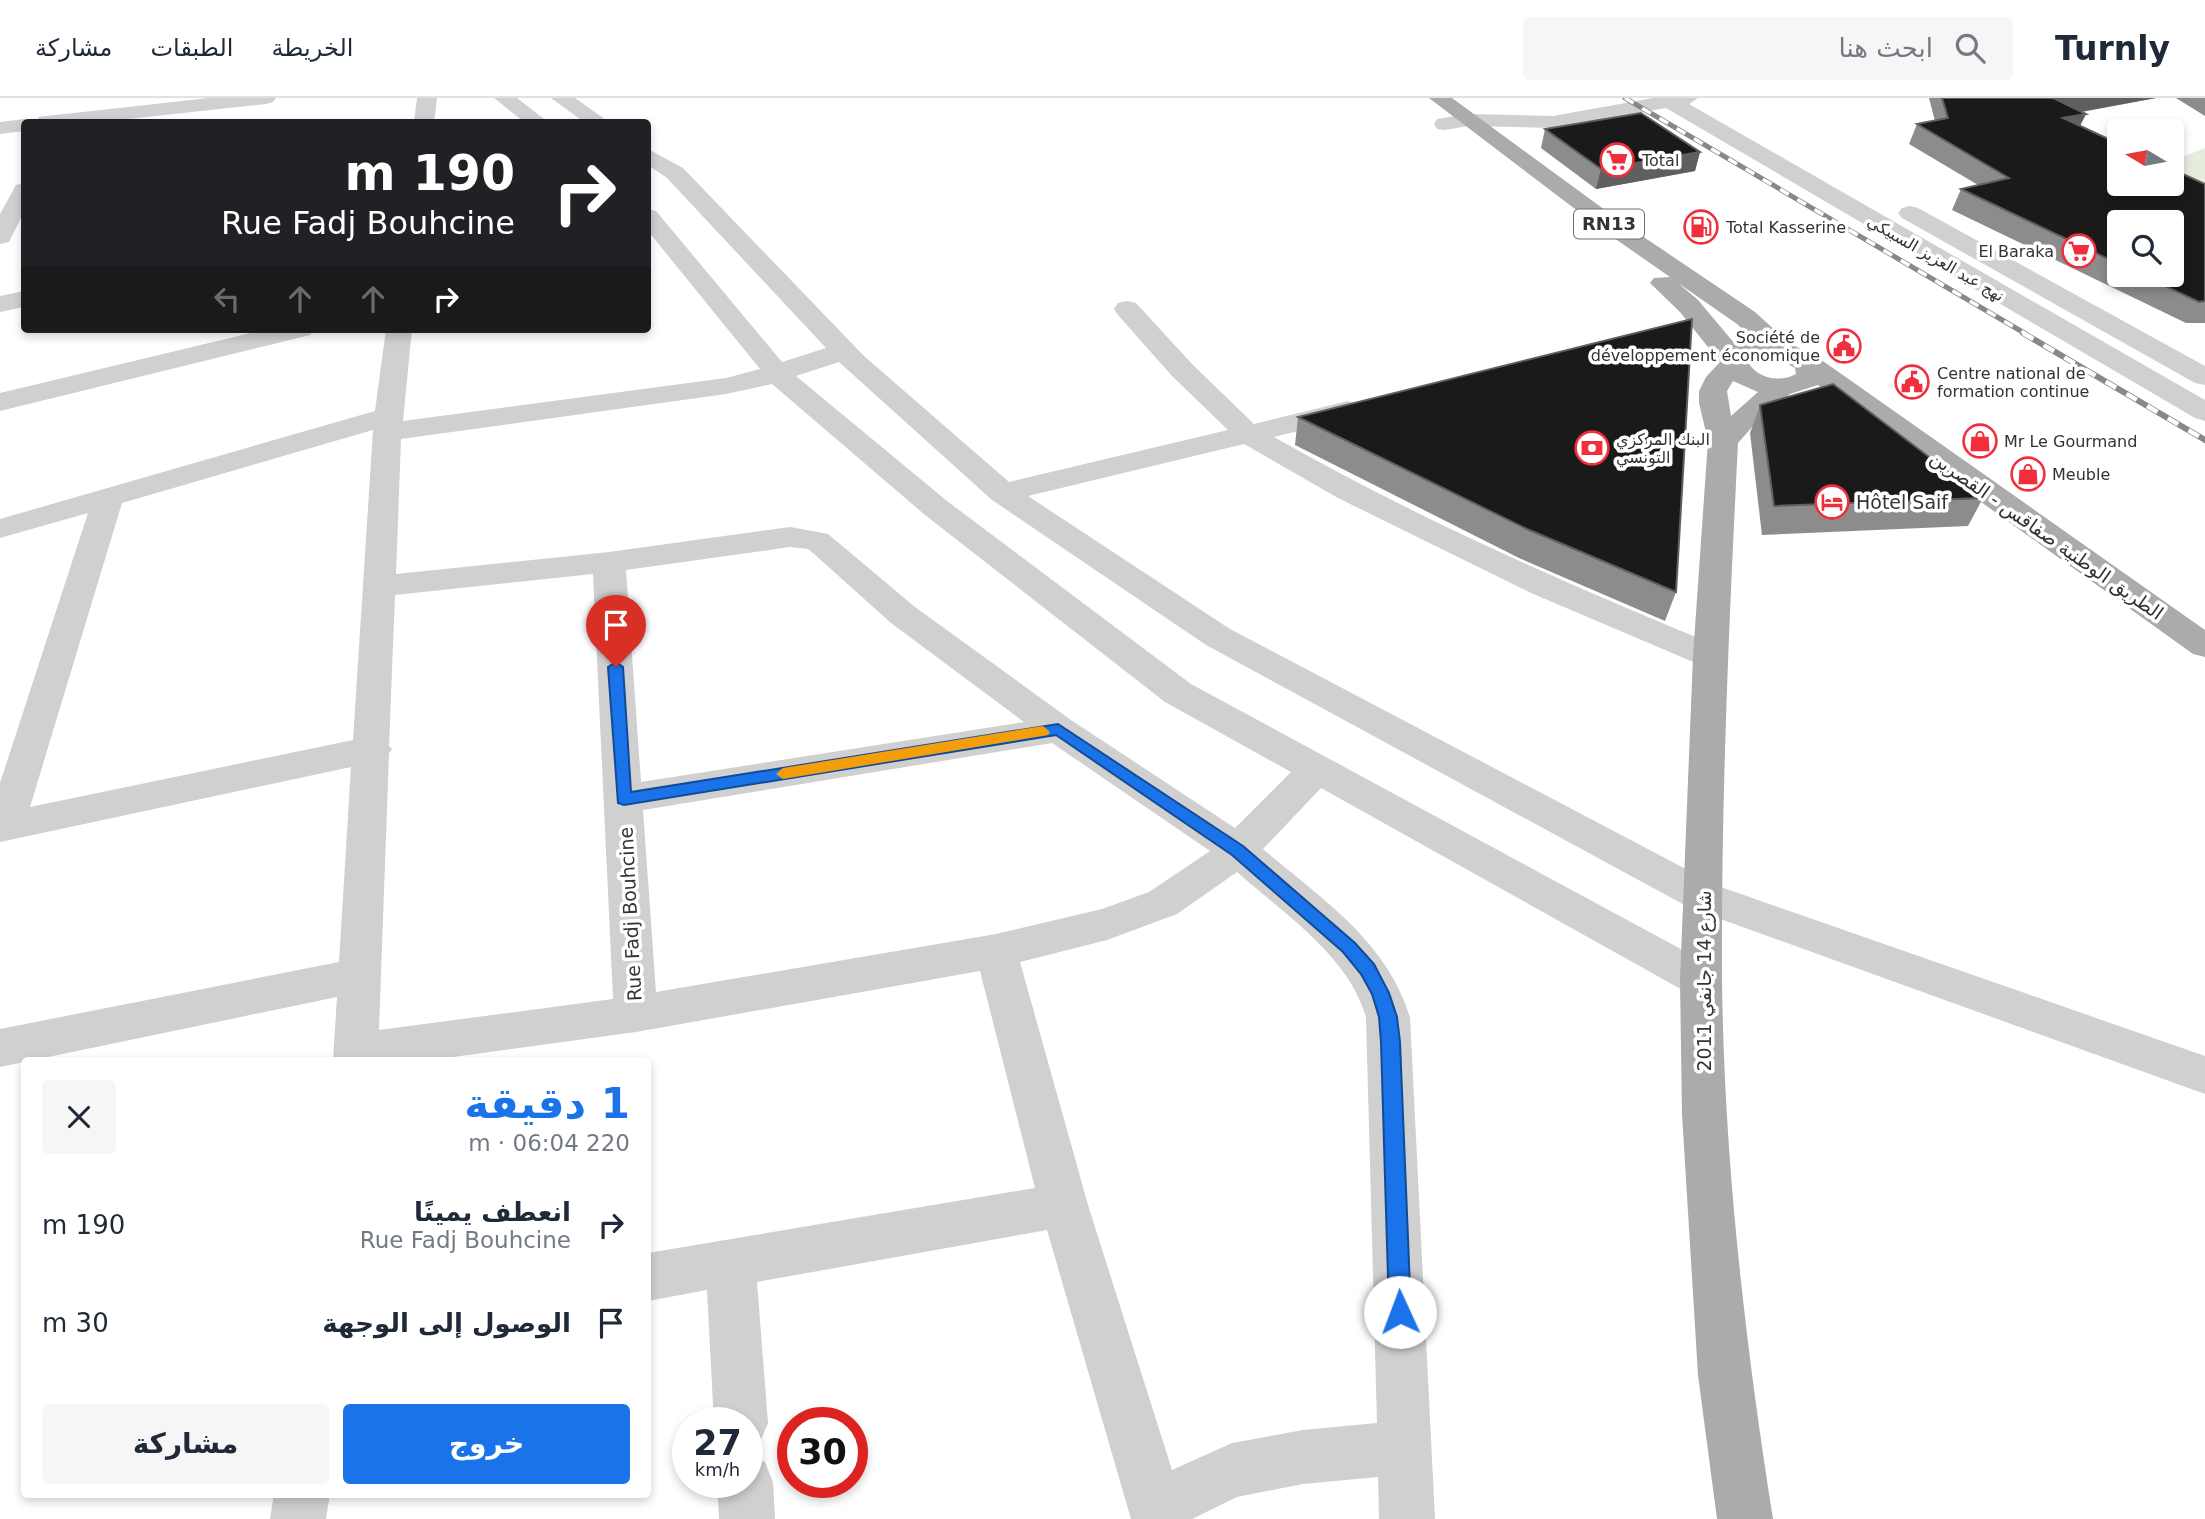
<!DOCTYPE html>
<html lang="ar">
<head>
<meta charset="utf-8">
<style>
	:root { --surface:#fff; --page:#f6f6f7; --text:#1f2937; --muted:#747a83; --line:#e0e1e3; --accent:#1a73e8 }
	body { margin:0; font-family:"DejaVu Sans","Noto Sans Arabic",sans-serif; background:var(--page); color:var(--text); direction:rtl; height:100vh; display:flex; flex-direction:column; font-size:26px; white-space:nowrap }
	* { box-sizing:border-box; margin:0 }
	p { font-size:23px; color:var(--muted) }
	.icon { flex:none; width:38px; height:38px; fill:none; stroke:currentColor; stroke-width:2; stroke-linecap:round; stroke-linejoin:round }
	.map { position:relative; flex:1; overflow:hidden; direction:ltr }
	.side { position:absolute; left:21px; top:959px; width:630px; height:441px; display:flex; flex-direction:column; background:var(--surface); border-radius:7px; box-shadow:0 4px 10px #0003; direction:rtl }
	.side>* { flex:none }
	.banner { position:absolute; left:21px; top:21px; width:630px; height:214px; border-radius:7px; box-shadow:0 4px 10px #0003; direction:rtl; background:#202124; color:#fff; overflow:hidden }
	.needle { width:46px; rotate:280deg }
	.buttons { position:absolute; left:2107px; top:21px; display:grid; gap:14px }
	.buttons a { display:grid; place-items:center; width:77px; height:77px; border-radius:7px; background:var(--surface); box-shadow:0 4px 10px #0003; font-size:35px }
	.speed { position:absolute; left:672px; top:1309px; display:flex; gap:14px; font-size:35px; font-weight:700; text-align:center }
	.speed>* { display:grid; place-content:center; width:91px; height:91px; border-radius:50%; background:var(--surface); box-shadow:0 4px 10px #0003; line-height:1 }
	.speed small { font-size:18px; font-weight:400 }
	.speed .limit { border:10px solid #d22; background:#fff; color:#111 }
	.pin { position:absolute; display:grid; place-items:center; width:60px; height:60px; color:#fff; margin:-72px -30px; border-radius:50% 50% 50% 0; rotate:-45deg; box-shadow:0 0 7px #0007 }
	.pin .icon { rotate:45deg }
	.me { position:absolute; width:77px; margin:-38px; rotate:358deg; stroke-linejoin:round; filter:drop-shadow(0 0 5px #0008) }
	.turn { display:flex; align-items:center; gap:24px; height:147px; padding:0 21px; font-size:32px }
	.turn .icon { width:91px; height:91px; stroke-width:2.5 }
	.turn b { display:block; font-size:49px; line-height:60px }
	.lanes { display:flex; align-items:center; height:66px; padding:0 21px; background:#0003; justify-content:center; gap:35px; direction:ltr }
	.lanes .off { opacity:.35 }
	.round { display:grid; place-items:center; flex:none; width:74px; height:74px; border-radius:7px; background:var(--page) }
	.headline { display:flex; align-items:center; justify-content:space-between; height:119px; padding:0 21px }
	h1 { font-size:42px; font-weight:800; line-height:52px; color:var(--accent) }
	.action { display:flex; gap:14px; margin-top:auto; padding:14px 21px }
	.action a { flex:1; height:80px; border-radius:7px; background:var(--accent); color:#fff; font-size:28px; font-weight:800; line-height:80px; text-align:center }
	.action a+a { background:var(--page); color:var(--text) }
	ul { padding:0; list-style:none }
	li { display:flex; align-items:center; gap:21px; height:98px; padding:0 21px }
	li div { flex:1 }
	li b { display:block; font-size:26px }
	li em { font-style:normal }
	header { display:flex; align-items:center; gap:42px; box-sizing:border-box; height:98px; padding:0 35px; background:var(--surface); border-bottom:2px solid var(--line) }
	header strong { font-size:33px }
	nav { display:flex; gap:38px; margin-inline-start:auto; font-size:24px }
	.search { width:490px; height:63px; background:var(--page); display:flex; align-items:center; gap:18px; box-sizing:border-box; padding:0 24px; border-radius:7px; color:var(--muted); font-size:26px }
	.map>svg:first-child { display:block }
	.green { fill:#e6ecde }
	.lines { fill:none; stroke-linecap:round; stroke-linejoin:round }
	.minor { fill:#d0d0d0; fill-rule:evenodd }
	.major { fill:#ababab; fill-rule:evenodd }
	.rail-far1-casing { stroke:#888; stroke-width:5 }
	.rail-casing { stroke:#888; stroke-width:6 }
	.rail-far1 { stroke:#fff; stroke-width:3.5; stroke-dasharray:10; stroke-linecap:butt }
	.rail { stroke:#fff; stroke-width:4.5; stroke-dasharray:12; stroke-linecap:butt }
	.wall { fill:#8c8c8c; fill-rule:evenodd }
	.shaded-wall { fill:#5f5f5f }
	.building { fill:#1a1a1a; stroke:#5f5f5f; stroke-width:2 }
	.route { fill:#1a73e8; stroke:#114b97; stroke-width:2 }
	.slow { fill:#f59e0b }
	.labels { text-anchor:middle; stroke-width:7; stroke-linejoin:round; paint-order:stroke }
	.far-poi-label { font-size:16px; fill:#333; stroke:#fff; text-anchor:start }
	.far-street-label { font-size:16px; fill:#333; stroke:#fff }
	.shield { fill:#fff; stroke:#707070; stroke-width:2 }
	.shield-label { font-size:18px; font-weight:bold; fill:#333 }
	.poi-label { font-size:19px; fill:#333; stroke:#fff; text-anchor:start }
	.street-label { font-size:19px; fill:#333; stroke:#fff }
</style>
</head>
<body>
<header>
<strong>Turnly</strong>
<div class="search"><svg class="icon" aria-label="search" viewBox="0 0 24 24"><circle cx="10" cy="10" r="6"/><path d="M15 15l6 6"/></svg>ابحث هنا</div>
<nav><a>الخريطة</a><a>الطبقات</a><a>مشاركة</a></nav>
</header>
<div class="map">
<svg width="2205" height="1421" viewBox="0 0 2205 1421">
	<rect width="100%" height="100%" fill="#fff"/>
	<path class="green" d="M 2205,50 L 2205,97 L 2172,82 L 2172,63 Z"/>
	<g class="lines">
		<g class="minor">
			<path d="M 209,0 L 276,0 L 273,4 L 266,6 L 101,24 L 36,24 L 39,19 L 47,18 Z"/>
			<path d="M 417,0 L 437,0 L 434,24 L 414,24 Z"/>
			<path d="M 494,0 L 517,0 L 548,24 L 524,24 Z"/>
			<path d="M 551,0 L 575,0 L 609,24 L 584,24 Z"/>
			<path d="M 1653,0 L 1698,0 L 1689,6 L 2205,302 L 2205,323 L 2195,320 L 1666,10 L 1553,30 L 1468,28 L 1445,32 L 1437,31 L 1434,26 L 1437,21 L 1468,16 L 1553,18 Z"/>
			<path d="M 24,21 L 33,24 L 24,24 L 24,33 L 0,36 L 0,24 Z"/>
			<path d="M 648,51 L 683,70 L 864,258 L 1009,384 L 1228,332 L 1172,278 L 1118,217 L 1114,211 L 1118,205 L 1127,203 L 1136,205 L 1192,266 L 1254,326 L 1348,303 L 1358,306 L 1362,312 L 1358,318 L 1274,339 C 1418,421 1569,487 1722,550 L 1727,558 L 1722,566 L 1710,569 L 1698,566 L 1531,495 L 1338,400 L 1244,346 L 1028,398 L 1230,531 L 1718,788 L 2205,958 L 2205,996 L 1690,810 L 1206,547 L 992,402 L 839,264 L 796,278 L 947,403 L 1191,586 L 1716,870 L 1722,882 L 1716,894 L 1701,899 L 1686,894 L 1321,690 L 1263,751 C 1322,801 1386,842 1410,919 L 1435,1421 L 1379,1421 L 1378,1379 L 1303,1386 L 1237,1399 L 1192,1421 L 1131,1421 L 1047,1132 L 757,1184 L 768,1325 L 760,1344 L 747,1349 L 747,1325 L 714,1325 L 707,1192 L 648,1203 L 648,1155 L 1035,1090 L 980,873 L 636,934 L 431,962 L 333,962 L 337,899 L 0,969 L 0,931 L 339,864 L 351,669 L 0,744 L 0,685 L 88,415 L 0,440 L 0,421 L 375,313 L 386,231 L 412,231 L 403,323 L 726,280 L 760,271 L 648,133 L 648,111 L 656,113 L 782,264 L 826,250 L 667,80 L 648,67 ZM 772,286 L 925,417 L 1165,604 L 1291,674 L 1235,730 L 1071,622 L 915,509 L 828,436 L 790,429 L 609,454 L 396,476 L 401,341 L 726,296 ZM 373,332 L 353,642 L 30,709 L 122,405 ZM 790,449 L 808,451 L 813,455 L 891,525 L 1024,624 L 641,684 L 626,472 ZM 593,476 L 613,901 L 379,932 L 389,655 L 392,651 L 389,648 L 395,497 ZM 1052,645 L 1210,753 L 1149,794 L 1102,811 L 996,836 L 656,894 L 643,712 ZM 1237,774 C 1283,815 1349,858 1366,919 L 1377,1325 L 1303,1332 L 1232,1345 L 1172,1372 L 1088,1107 L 1020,864 L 1107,842 L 1177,816 Z"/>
			<path d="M 24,85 L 24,114 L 9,144 L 0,146 L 0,116 L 16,87 Z"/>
			<path d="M 1910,108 L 1918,110 L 2205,268 L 2205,287 L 2195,285 L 1902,120 L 1898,115 L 1902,110 Z"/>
			<path d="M 24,193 L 24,209 L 0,214 L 0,198 Z"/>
			<path d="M 268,231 L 314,231 L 310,237 L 0,313 L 0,295 Z"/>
			<path d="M 747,1357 L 765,1364 L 773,1384 L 775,1421 L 719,1421 L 717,1384 L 747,1384 Z"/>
			<path d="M 274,1396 L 330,1396 L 326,1421 L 270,1421 Z"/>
		</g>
		<path class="major" d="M 1429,0 L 1452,0 L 1620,123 L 1755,214 L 1790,246 L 1813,256 L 2205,532 L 2205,559 L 2193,556 L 1818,287 L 1790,296 L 1759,321 L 1738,345 C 1729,523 1721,702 1722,881 C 1724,1061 1745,1244 1773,1421 L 1717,1421 L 1698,1277 L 1682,1016 L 1680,882 L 1693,558 L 1708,343 L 1699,305 L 1699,293 L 1706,279 L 1720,264 L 1680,214 L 1650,185 L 1654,180 L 1670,179 L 1604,133 ZM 1678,185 L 1737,226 L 1753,241 L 1735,246 L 1698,202 ZM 1755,257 L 1775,259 L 1795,270 L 1796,276 C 1778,286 1753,279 1746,260 ZM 1733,283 L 1758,294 L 1731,318 L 1727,293 Z"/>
		<defs>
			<path id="rail-far1" d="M 1625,0 L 2026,236"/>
			<path id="rail" d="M 2023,235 L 2205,342"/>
		</defs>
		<use href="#rail-far1" class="rail-far1-casing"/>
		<use href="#rail" class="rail-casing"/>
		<use href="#rail-far1" class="rail-far1"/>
		<use href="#rail" class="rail"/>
	</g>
	<g class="wall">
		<path d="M 1929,0 L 2156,0 L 2082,14 L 2086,16 L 2080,28 L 2205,86 L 2205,225 L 2186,225 L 1952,112 L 1961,91 L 1978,87 L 1909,46 L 1917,26 L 1935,23 ZM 2119,124 L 2172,177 L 2119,177 Z"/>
		<path d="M 2176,0 L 2205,0 L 2205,18 Z"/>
		<path d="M 1545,31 L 1700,54 L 1695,73 L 1596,91 L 1541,50 Z"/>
		<path d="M 1760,307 L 1983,400 L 1968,428 L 1762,437 L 1750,335 Z"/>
		<path d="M 1298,319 L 1676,494 L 1665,523 L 1519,460 L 1295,347 Z"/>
	</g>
	<g class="shaded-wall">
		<path d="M 2060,0 L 2156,0 L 2046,20 L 2055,1 Z"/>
		<path d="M 2086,16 L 2076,35 L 2063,20 Z"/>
		<path d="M 1700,54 L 1695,73 L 1596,91 L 1601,71 Z"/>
	</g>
	<g class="building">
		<path d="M 1942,0 L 2060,0 L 2055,1 L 2086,16 L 2063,20 L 2119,46 L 2119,86 L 2172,86 L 2172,71 L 2205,86 L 2205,203 L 2199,204 L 2142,177 L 2172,177 L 2172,124 L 2119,124 L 2119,166 L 1961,91 L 2009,80 L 1917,26 L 1948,20 Z"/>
		<path d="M 1641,15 L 1700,54 L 1601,71 L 1545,31 Z"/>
		<path d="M 1692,221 L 1676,494 L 1527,431 L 1298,319 Z"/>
		<path d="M 1833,286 L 1983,400 L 1774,408 L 1760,307 Z"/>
	</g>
	<path class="route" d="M 616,564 L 623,569 L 631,694 L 1058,626 L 1243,748 L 1355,845 L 1374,866 L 1389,895 L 1397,919 L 1400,944 L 1411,1214 L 1407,1221 L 1400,1224 L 1393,1221 L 1389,1214 L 1381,944 L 1379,919 L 1372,896 L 1361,876 L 1343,854 L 1232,757 L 1056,637 L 624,707 L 618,705 L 608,569 Z"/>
	<path class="slow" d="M 1043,628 L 1050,634 L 1048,637 L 783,681 L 776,676 L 783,670 Z"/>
	<defs>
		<symbol id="supermarket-ring" viewBox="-11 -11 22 22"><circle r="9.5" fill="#fff" stroke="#f02e3c" stroke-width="1.5"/><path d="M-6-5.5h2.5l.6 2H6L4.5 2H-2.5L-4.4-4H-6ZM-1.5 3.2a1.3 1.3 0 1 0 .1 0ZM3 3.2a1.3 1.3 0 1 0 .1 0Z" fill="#f02e3c"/></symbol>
		<symbol id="fuel-ring" viewBox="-11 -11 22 22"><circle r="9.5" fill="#fff" stroke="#f02e3c" stroke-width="1.5"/><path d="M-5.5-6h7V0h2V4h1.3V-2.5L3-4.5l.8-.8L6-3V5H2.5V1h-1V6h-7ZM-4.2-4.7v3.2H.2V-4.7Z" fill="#f02e3c"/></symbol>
		<symbol id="civic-ring" viewBox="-11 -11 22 22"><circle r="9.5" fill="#fff" stroke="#f02e3c" stroke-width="1.5"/><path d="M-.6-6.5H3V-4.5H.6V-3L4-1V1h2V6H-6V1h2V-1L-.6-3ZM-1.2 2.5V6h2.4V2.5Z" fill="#f02e3c"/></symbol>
		<symbol id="shop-ring" viewBox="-11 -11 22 22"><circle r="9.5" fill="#fff" stroke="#f02e3c" stroke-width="1.5"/><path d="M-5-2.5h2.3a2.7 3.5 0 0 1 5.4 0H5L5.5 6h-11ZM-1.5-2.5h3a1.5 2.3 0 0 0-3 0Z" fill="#f02e3c"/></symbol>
		<symbol id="bank-ring" viewBox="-11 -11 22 22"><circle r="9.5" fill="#fff" stroke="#f02e3c" stroke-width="1.5"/><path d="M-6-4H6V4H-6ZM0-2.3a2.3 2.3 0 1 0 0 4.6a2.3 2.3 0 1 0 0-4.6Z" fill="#f02e3c"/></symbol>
		<symbol id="hotel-ring" viewBox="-11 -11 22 22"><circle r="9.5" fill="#fff" stroke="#f02e3c" stroke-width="1.5"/><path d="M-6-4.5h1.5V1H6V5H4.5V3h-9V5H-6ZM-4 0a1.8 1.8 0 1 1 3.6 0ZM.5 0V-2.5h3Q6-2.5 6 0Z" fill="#f02e3c"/></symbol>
	</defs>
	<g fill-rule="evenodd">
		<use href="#supermarket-ring" x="1598" y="43" width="38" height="38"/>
		<use href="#fuel-ring" x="1682" y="110" width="38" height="38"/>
		<use href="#supermarket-ring" x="2060" y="134" width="38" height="38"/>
		<use href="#civic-ring" x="1825" y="229" width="38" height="38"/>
		<use href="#civic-ring" x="1893" y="265" width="38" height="38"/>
		<use href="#shop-ring" x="1961" y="324" width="38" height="38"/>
		<use href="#bank-ring" x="1573" y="331" width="38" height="38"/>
		<use href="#shop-ring" x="2009" y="357" width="38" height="38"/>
		<use href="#hotel-ring" x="1813" y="385" width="38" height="38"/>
	</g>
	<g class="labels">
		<g class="far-poi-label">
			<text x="1642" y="68">Total</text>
			<text x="1726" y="135">Total Kasserine</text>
			<text x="2054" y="159" text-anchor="end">El Baraka</text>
			<text x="1820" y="245" text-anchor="end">Société de<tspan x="1820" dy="18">développement économique</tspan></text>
			<text x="1937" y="281">Centre national de<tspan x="1937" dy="18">formation continue</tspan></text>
			<text x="1616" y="347">البنك المركزي<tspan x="1616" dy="18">التونسي</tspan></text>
			<text x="2004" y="349">Mr Le Gourmand</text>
			<text x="2052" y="382">Meuble</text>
		</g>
		<g class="far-street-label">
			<text transform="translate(1936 160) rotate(30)" y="6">نهج عبد العزيز السبيكي</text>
		</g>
		<rect class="shield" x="1574" y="111.5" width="70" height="29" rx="5"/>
		<g class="shield-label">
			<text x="1609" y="132">RN13</text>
		</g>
		<g class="poi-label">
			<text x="1856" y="411">Hôtel Saif</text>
		</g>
		<g class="street-label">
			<text transform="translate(2047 437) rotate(35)" y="7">الطريق الوطنية صفاقس - القصرين</text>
			<text transform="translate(630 816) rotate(-93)" y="7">Rue Fadj Bouhcine</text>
			<text transform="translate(1704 883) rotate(-90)" y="7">شارع 14 جانفي 2011</text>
		</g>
	</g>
</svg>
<div class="buttons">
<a><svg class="needle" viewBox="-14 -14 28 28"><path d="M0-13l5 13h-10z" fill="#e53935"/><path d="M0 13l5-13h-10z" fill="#747a83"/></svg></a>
<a><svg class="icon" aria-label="search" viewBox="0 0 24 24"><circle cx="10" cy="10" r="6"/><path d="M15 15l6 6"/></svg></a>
</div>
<div class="speed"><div>27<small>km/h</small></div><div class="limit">30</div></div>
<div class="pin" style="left:616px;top:569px;background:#d93025"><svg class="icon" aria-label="arrive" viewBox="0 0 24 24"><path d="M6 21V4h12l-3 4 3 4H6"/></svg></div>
<svg class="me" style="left:1400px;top:1214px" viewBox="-20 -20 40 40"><circle r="19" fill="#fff"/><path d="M0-13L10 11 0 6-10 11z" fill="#1a73e8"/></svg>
<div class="banner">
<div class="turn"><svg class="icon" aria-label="right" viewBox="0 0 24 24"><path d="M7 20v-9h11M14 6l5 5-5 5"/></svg><div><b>190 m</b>Rue Fadj Bouhcine</div></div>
<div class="lanes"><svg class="icon off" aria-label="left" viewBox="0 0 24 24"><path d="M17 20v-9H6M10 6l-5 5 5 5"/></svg><svg class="icon off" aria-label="ahead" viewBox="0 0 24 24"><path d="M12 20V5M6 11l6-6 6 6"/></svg><svg class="icon off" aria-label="ahead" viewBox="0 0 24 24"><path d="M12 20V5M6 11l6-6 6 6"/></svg><svg class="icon" aria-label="right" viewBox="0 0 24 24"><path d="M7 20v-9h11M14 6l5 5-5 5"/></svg></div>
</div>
<section class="side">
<div class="headline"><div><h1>1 دقيقة</h1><p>220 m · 06:04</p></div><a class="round"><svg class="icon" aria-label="close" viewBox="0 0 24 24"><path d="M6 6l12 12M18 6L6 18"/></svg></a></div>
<ul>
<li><svg class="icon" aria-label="right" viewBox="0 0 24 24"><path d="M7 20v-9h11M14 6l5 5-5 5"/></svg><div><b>انعطف يمينًا</b><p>Rue Fadj Bouhcine</p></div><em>190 m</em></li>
<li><svg class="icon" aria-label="arrive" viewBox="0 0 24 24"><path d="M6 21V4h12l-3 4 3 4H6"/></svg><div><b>الوصول إلى الوجهة</b></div><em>30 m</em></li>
</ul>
<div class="action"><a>خروج</a><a>مشاركة</a></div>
</section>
</div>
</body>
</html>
